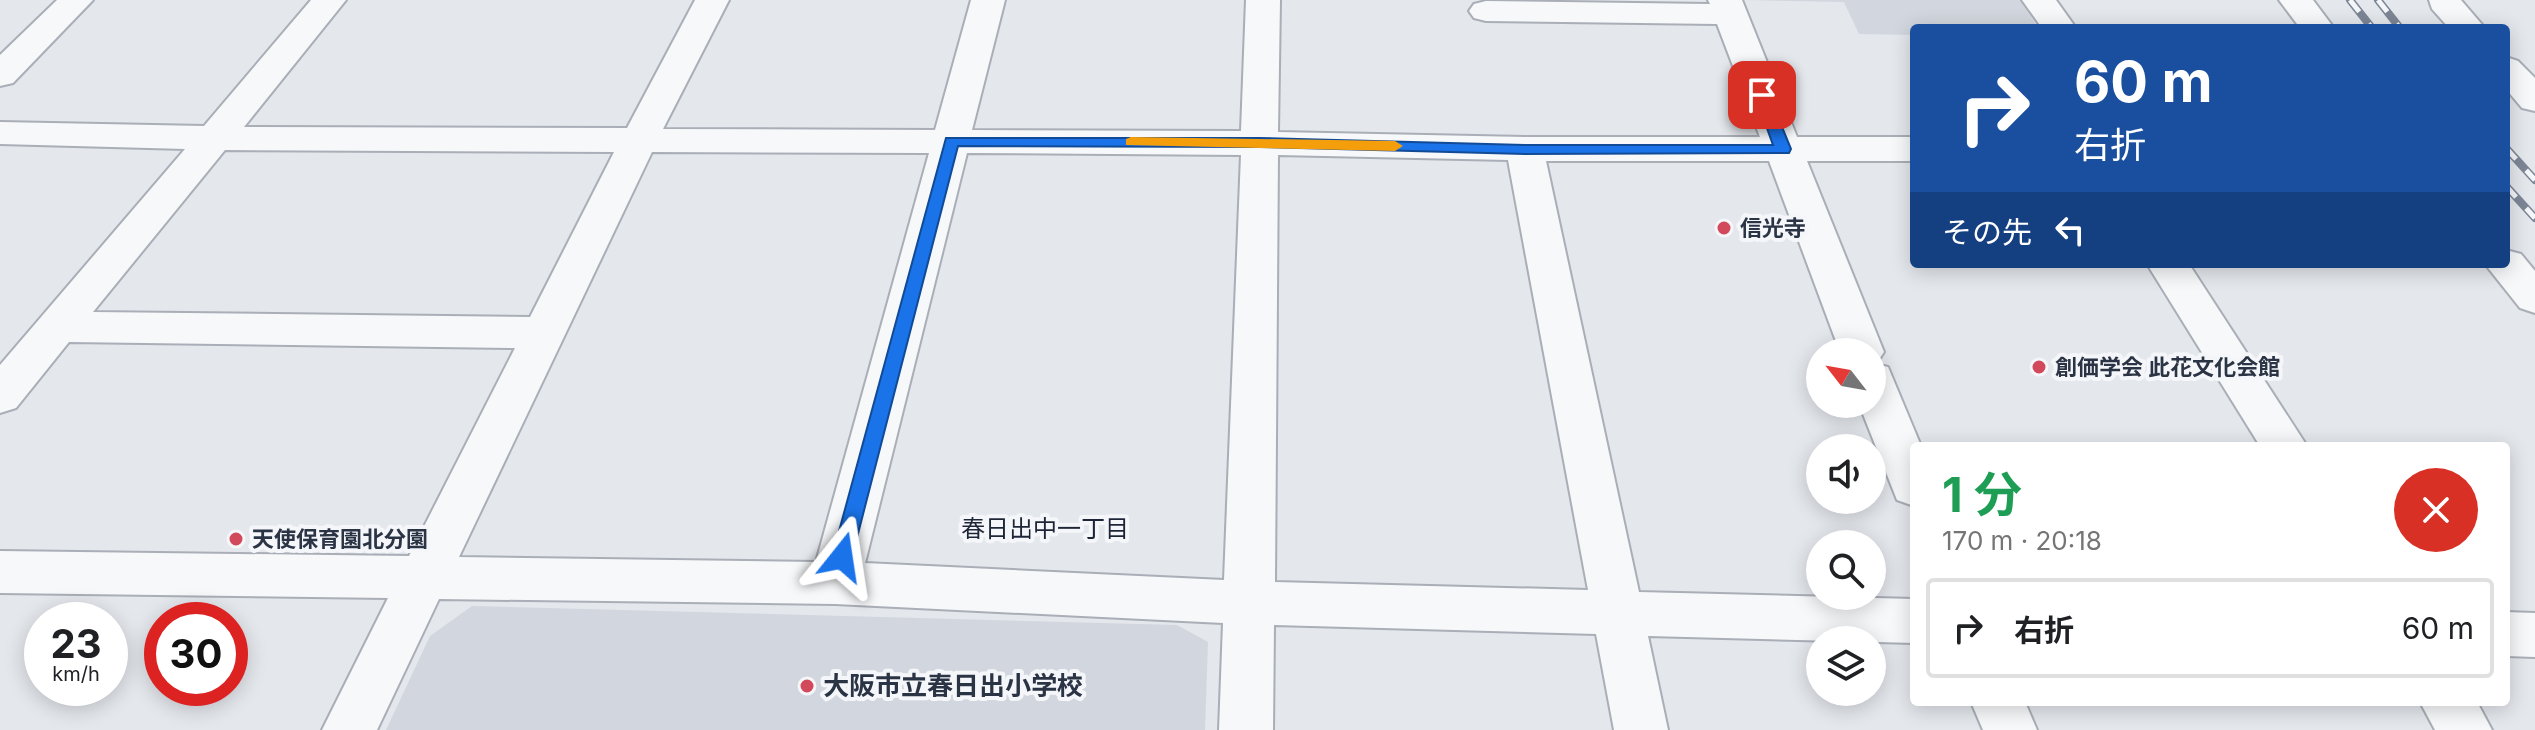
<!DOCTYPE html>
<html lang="ja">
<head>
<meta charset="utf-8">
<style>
	:root { --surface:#fff; --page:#f2f2f2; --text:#202124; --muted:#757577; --line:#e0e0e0 }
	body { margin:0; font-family:Inter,"Noto Sans JP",sans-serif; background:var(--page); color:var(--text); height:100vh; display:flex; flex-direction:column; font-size:30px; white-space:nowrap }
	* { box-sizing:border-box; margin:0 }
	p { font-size:26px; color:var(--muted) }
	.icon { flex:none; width:44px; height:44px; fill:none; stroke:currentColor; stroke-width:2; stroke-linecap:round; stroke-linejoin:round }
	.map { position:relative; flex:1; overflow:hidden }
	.details { position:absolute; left:1910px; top:442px; width:600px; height:264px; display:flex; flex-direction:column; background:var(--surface); border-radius:8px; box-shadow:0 4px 20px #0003 }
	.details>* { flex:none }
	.top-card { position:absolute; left:1910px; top:24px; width:600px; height:244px; border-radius:8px; box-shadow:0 4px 20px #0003; background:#1a4fa0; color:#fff; overflow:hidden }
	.needle { width:52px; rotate:301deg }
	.buttons { position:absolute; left:1806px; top:338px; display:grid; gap:16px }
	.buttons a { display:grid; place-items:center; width:80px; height:80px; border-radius:50%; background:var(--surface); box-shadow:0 4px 20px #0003; font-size:40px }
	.speed { position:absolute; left:24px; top:602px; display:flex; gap:16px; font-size:40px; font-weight:700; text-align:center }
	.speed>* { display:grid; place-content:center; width:104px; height:104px; border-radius:50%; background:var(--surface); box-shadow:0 4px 20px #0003; line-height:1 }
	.speed small { font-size:20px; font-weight:400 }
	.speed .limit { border:12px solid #d22; background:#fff; color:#111 }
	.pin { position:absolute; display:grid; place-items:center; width:68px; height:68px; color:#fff; margin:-34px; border-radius:16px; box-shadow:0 4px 12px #0006 }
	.me { position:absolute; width:88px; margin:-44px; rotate:15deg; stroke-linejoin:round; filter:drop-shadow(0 0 6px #0008) }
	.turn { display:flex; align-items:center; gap:28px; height:168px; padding:0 32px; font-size:36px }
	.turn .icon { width:104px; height:104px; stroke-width:2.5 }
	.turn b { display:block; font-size:56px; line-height:68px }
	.then { display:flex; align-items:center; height:76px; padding:0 32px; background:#0003; gap:16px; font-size:30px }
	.round { display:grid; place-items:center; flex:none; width:84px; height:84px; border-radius:42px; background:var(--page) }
	.headline { display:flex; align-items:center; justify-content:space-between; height:136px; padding:0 32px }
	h1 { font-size:48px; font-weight:700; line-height:60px; color:#1e9e55 }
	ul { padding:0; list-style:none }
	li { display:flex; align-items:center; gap:24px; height:100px; margin:0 16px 12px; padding:0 16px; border:4px solid var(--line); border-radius:8px }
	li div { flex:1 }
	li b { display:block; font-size:30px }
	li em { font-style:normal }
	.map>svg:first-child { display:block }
	.built { fill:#d2d6de }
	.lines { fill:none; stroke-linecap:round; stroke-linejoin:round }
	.minor-casing { stroke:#a9aeb7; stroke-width:4 }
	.minor { fill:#f7f8fa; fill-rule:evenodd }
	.rail-casing { stroke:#7d8696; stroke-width:8 }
	.rail { stroke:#f4f6f9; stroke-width:5; stroke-dasharray:15; stroke-linecap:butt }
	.route { fill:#1a73e8; stroke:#114b97; stroke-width:2 }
	.slow { fill:#f59e0b }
	.poi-dot { fill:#d1495b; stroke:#f4f6f9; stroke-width:3 }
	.labels { text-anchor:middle; stroke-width:8; stroke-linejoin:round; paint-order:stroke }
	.poi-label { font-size:22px; font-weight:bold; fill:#2b3445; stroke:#f4f6f9; text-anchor:start }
	.neighbourhood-label { font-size:24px; fill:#1d2536; stroke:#f4f6f9 }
	.near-poi-label { font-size:26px; font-weight:bold; fill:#2b3445; stroke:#f4f6f9; text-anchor:start }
</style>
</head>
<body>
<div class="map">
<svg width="2535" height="730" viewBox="0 0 2535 730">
	<rect width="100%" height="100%" fill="#e4e7ec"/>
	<g class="built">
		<path d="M 1746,0 L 2020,0 L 2038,28 L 1914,28 L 1914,35 L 1859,34 L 1844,2 Z"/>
		<path d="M 472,606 L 1177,625 L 1208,642 L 1205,730 L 386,730 L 430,636 Z"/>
	</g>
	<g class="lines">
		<defs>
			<g id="minor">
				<path d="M 57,0 L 93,0 L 13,83 L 0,86 L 0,55 Z"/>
				<path d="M 311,0 L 346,0 L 244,127 L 627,128 L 695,0 L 729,0 L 663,129 L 935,130 L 971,0 L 1005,0 L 972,130 L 1241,131 L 1246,0 L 1280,0 L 1278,132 L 1525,137 L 1760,137 L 1717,24 L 1486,21 L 1474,18 L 1469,11 L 1474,4 L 1486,1 L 1710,4 L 1708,0 L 1742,0 L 1797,137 L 1914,137 L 1914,161 L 1807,161 L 1884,352 L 1876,364 L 1888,367 L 1921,446 L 1914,446 L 1914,506 L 1897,500 L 1859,404 L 1872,404 L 1872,352 L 1840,352 L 1769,161 L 1546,161 L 1639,592 L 1914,599 L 1914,643 L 1648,636 L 1668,730 L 1614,730 L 1596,634 L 1274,625 L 1273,730 L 1219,730 L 1223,623 L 835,604 L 439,599 L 377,730 L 322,730 L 388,598 L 0,593 L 0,551 L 409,556 L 515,348 L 69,342 L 16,408 L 0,413 L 0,365 L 185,149 L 0,144 L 0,122 L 204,126 ZM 225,150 L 614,152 L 530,317 L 93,312 ZM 652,152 L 929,153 L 816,562 L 459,557 ZM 967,153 L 1241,155 L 1224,580 L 865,563 ZM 1278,155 L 1508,160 L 1588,590 L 1275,582 Z"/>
				<path d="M 2022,0 L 2056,0 L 2076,28 L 2042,28 Z"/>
				<path d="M 2279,0 L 2313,0 L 2334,28 L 2300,28 Z"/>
				<path d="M 2429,0 L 2461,0 L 2485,28 L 2449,28 L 2432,9 Z"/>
				<path d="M 2506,57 L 2518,61 L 2535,78 L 2535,111 L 2522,108 L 2506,89 Z"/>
				<path d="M 2506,250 L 2521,254 L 2535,271 L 2535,313 L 2520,308 L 2485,264 L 2506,264 Z"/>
				<path d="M 2147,264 L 2189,264 L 2307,446 L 2260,446 Z"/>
				<path d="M 2506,612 L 2535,613 L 2535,657 L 2506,656 Z"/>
				<path d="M 1971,702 L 2025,702 L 2037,730 L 1983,730 Z"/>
				<path d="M 2420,702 L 2477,702 L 2492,730 L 2435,730 Z"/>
			</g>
		</defs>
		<use href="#minor" class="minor-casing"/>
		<use href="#minor" class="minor"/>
		<defs>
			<g id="rail">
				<path d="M 2350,0 L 2372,28"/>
				<path d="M 2378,0 L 2400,28"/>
				<path d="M 2506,148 L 2535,180"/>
				<path d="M 2506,186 L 2535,218"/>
			</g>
		</defs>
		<use href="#rail" class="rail-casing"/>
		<use href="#rail" class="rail"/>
	</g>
	<path class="route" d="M 1762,91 L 1769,95 L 1791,149 L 1789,153 L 1525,154 L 1259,147 L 958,146 L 852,557 L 849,563 L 842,565 L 835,563 L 832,557 L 946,138 L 1259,138 L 1525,145 L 1773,145 L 1755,95 Z"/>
	<path class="slow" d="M 1131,137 L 1395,141 L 1403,146 L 1395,151 L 1126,145 L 1126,139 Z"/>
	<g class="poi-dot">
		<circle cx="1724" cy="228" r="8"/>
		<circle cx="2039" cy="367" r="8"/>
		<circle cx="236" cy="539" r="8"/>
		<circle cx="807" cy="686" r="8"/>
	</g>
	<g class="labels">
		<g class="poi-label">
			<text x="1740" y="236">信光寺</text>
			<text x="2055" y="375">創価学会 此花文化会館</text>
			<text x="252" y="547">天使保育園北分園</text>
		</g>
		<g class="neighbourhood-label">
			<text x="1045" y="537">春日出中一丁目</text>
		</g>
		<g class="near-poi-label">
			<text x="823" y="695">大阪市立春日出小学校</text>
		</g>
	</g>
</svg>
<div class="buttons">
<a><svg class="needle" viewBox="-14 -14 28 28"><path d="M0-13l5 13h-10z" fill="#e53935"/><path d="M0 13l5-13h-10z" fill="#757577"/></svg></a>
<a><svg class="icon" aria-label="sound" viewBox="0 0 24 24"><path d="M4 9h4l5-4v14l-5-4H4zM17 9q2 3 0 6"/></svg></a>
<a><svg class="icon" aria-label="search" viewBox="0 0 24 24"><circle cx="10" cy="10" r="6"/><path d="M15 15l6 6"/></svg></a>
<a><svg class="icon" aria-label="layers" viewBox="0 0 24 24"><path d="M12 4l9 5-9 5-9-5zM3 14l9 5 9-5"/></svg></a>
</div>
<div class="speed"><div>23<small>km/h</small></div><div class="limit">30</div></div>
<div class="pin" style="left:1762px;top:95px;background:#d93025"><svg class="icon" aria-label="arrive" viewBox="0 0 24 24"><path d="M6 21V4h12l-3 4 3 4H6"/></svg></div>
<svg class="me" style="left:842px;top:557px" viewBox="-20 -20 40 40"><path d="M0-17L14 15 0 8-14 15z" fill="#1a73e8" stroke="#fff" stroke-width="4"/></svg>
<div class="top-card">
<div class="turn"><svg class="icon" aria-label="right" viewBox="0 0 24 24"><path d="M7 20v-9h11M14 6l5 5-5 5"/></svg><div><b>60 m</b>右折</div></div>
<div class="then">その先<svg class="icon" aria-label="left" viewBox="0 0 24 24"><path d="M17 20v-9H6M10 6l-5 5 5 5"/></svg></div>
</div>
<section class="details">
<div class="headline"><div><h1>1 分</h1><p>170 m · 20:18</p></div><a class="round" style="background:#d93025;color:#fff"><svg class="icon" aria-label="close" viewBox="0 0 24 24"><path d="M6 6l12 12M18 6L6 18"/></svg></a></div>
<ul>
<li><svg class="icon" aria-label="right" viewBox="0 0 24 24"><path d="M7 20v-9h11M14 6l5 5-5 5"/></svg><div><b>右折</b></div><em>60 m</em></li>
</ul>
</section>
</div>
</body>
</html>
